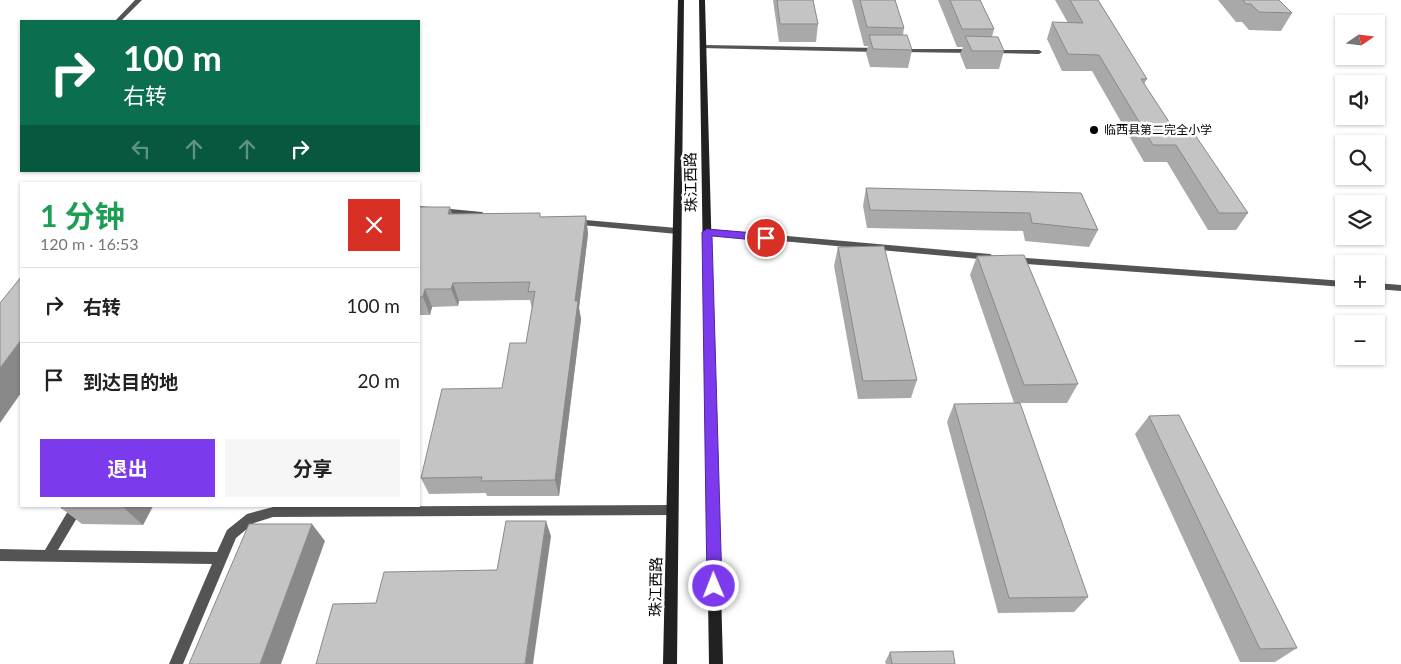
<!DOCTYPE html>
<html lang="zh">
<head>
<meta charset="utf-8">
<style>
	:root { --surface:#fff; --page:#f6f6f6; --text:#222; --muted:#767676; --line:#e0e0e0; --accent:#7c3aed }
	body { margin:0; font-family:Lato,"Noto Sans SC",sans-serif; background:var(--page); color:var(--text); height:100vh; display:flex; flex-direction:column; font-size:19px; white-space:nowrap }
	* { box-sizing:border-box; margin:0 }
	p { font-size:16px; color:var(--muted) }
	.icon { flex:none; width:28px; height:28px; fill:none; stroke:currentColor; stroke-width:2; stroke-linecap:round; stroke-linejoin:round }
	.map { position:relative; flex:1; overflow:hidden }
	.side { position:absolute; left:20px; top:182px; width:400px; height:325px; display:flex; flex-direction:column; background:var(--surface); border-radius:0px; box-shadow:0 1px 4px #0004 }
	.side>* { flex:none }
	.guide { position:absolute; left:20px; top:20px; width:400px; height:152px; border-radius:0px; box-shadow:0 1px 4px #0004; background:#0b6e4f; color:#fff; overflow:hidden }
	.needle { width:32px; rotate:76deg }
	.controls { position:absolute; left:1335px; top:15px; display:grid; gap:10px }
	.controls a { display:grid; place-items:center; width:50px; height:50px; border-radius:0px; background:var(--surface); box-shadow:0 1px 4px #0004; font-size:25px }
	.pin { position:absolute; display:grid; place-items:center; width:42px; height:42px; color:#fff; margin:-21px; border:2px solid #fff; border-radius:50%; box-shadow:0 1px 5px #0007 }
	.me { position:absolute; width:55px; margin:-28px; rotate:359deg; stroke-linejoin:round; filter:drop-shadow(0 0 4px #0008) }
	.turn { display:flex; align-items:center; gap:18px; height:105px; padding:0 20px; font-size:22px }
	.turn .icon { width:65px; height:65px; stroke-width:2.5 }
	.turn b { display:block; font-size:35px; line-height:42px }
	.lanes { display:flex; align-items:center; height:48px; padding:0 20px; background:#0003; justify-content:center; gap:25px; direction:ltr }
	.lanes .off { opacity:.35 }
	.round { display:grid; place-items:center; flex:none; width:52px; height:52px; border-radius:0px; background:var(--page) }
	.headline { display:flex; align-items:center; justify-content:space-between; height:85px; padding:0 20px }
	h1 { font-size:30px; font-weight:700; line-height:38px; color:#1e9e55 }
	.primary-button { display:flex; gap:10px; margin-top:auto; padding:10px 20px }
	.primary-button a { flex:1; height:58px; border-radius:0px; background:var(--accent); color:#fff; font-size:20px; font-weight:700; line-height:58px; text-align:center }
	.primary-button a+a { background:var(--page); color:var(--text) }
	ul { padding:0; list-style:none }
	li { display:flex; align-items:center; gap:15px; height:75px; padding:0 20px; border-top:1px solid var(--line) }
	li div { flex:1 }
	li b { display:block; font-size:19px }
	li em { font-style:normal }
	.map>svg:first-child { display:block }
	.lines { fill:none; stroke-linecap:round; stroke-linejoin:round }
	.lane { fill:#545454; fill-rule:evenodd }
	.street { fill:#545454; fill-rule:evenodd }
	.secondary { fill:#212121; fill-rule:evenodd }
	.wall { fill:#a9a9a9 }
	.shaded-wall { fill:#898989 }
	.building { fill:#c4c4c4; stroke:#898989 }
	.route { fill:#7c3aed; stroke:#51269a }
	.poi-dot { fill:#000; stroke:#fff; stroke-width:2 }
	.labels { text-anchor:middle; stroke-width:5; stroke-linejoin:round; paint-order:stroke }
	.far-poi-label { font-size:12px; fill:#000; stroke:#fff; text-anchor:start }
	.street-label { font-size:15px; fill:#000; stroke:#fff }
</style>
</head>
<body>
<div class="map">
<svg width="1401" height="664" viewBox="0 0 1401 664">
	<rect width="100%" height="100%" fill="#fff"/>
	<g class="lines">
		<g class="lane">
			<path d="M 135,0 L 142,0 L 121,21 L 115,21 Z"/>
			<path d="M 703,45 L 878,48 L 881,50 L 878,52 L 701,48 L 700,47 Z"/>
			<path d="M 898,49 L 973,49 L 976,51 L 973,53 L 900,52 L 898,51 Z"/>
			<path d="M 991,50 L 1039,50 L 1042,52 L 1039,54 L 993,53 L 991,52 Z"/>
			<path d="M 419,206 L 482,212 L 486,215 L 482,218 L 419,212 Z"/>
			<path d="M 574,219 L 677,228 L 681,231 L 677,234 L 571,224 L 570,222 Z"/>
			<path d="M 672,505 L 676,506 L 678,510 L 676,514 L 672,515 L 273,517 L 254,523 L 236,538 L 183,664 L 169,664 L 212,564 L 0,561 L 0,549 L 45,550 L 71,506 L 84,506 L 58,550 L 217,552 L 227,530 L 247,514 L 273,507 Z"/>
		</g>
		<g class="street">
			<path d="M 707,229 L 990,254 L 995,257 L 990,260 L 704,234 L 703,232 L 704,230 Z"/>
			<path d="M 1014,257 L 1344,281 L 1344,287 L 1014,263 L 1009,260 Z"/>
			<path d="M 1376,283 L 1401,285 L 1401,291 L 1376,289 Z"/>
		</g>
		<g class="secondary">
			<path d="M 678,0 L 684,0 L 677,664 L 663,664 Z"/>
			<path d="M 699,0 L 705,0 L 723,664 L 709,664 Z"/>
		</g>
	</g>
	<g class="wall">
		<path d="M 773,0 L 813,0 L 818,24 L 816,42 L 779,42 Z"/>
		<path d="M 852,0 L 895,0 L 904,28 L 903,35 L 912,50 L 908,68 L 870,67 L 866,53 L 868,46 L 864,46 Z"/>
		<path d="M 938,0 L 980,0 L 994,29 L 992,37 L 1004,51 L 999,69 L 966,69 L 960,54 L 963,47 L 957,47 Z"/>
		<path d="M 1055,0 L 1098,0 L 1147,79 L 1144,84 L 1173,128 L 1248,213 L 1236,230 L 1208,230 L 1167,162 L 1144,162 L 1092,71 L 1062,71 L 1047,39 L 1052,22 L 1068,23 Z"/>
		<path d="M 1218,0 L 1279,0 L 1292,13 L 1281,31 L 1249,30 L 1242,22 L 1236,22 Z"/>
		<path d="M 866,188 L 1081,193 L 1098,230 L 1089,247 L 1025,241 L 1023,231 L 867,228 L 863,206 Z"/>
		<path d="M 419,207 L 452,214 L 541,217 L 586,216 L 588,234 L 579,308 L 581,319 L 559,496 L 487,496 L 486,493 L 429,494 L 421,478 L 502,388 L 526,343 L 532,309 L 530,300 L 459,301 L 458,306 L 432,307 L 430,315 L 419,315 Z"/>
		<path d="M 838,247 L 917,380 L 911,398 L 858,399 L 834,266 Z"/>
		<path d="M 977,256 L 1078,384 L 1067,403 L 1014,403 L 970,275 Z"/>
		<path d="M 954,404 L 1088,597 L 1074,612 L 998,613 L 947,422 Z"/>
		<path d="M 1149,416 L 1297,648 L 1275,662 L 1240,662 L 1135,434 Z"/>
		<path d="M 62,506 L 153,506 L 143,525 L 82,524 L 61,508 Z"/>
		<path d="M 890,652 L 955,664 L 886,664 L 885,662 Z"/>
	</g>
	<g class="shaded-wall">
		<path d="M 450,207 L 456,225 L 448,214 Z"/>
		<path d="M 586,216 L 588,234 L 579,308 L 581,319 L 559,496 L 555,480 L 575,301 Z"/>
		<path d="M 453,283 L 459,301 L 458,306 L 451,289 Z"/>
		<path d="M 425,289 L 432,307 L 430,315 L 423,297 Z"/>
		<path d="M 21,340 L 21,393 L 0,423 L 0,368 Z"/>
		<path d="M 125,506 L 153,506 L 143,525 L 124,508 Z"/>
		<path d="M 546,521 L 551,536 L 533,664 L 525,664 Z"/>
		<path d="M 312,524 L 325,541 L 281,664 L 260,664 Z"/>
	</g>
	<g class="building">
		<path d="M 777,0 L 813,0 L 818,24 L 780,24 Z"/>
		<path d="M 860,0 L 895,0 L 904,28 L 867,27 Z"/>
		<path d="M 950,0 L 980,0 L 994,29 L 962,29 Z"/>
		<path d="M 1070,0 L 1098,0 L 1147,79 L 1141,79 L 1173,128 L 1191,129 L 1248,213 L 1219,213 L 1176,145 L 1153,145 L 1099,55 L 1068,54 L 1052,22 L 1083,23 Z"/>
		<path d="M 1243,0 L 1279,0 L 1292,13 L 1259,12 L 1251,4 L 1246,4 Z"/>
		<path d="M 869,35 L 907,35 L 912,50 L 873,49 Z"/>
		<path d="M 965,36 L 998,37 L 1004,51 L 972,51 Z"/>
		<path d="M 866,188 L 1081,193 L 1098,230 L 1032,223 L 1030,213 L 870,210 Z"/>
		<path d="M 419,207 L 450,207 L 448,214 L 540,213 L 540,217 L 586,216 L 575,301 L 578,301 L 555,480 L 481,481 L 482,477 L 421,478 L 442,389 L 502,388 L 510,343 L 526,343 L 535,291 L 528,292 L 530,282 L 453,283 L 451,289 L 425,289 L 423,297 L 419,297 Z"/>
		<path d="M 884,246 L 917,380 L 863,381 L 838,247 Z"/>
		<path d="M 1024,255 L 1078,384 L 1024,385 L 977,256 Z"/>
		<path d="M 21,277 L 21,340 L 0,368 L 0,303 Z"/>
		<path d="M 1020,403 L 1088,597 L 1009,598 L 954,404 Z"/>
		<path d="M 1179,415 L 1297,648 L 1260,649 L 1149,416 Z"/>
		<path d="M 62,506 L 125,506 L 124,508 L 61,508 Z"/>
		<path d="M 506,521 L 546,521 L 525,664 L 316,664 L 333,604 L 376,603 L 384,572 L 497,570 Z"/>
		<path d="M 249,524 L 312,524 L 260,664 L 189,664 Z"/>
		<path d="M 953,651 L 955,664 L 892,664 L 890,652 Z"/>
	</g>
	<path class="route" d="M 707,229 L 766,234 L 771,238 L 766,241 L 712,236 L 722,586 L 720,591 L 714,593 L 709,591 L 707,586 L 702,232 Z"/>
	<circle class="poi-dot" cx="1094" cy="130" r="5"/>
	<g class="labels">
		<g class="far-poi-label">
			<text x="1104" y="134">临西县第二完全小学</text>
		</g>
		<g class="street-label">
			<text transform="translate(691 182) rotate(-91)" y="5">珠江西路</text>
			<text transform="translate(656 587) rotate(-89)" y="5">珠江西路</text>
		</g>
	</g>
</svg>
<div class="controls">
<a><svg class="needle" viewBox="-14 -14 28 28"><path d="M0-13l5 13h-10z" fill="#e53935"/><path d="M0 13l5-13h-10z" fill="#767676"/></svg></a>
<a><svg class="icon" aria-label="sound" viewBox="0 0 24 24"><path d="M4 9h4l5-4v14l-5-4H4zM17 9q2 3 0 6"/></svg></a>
<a><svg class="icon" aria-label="search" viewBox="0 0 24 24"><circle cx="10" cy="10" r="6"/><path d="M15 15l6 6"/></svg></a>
<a><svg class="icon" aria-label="layers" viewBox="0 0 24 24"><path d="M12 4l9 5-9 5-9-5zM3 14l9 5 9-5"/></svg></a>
<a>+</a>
<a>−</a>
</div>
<div class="pin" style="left:766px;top:238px;background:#d93025"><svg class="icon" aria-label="arrive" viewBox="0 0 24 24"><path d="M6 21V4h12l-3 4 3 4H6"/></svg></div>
<svg class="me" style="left:714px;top:586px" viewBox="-20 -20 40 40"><circle r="17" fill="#7c3aed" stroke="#fff" stroke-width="3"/><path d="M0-11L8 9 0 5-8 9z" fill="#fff"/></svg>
<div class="guide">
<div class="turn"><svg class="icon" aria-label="right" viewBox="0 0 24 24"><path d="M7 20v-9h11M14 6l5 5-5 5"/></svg><div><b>100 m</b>右转</div></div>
<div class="lanes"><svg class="icon off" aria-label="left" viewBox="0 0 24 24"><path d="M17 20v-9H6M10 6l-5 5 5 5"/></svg><svg class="icon off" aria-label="ahead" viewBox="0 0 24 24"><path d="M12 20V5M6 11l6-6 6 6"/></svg><svg class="icon off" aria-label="ahead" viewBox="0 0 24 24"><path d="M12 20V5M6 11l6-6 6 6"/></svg><svg class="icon" aria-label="right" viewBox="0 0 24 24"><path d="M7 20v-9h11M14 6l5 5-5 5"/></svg></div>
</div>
<section class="side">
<div class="headline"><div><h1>1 分钟</h1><p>120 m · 16:53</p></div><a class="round" style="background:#d93025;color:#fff"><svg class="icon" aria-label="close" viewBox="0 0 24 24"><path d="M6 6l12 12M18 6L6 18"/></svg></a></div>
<ul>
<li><svg class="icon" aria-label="right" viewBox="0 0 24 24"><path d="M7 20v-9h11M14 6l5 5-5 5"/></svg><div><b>右转</b></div><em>100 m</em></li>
<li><svg class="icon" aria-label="arrive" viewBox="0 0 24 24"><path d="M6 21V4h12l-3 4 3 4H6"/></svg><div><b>到达目的地</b></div><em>20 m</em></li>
</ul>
<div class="primary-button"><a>退出</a><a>分享</a></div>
</section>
</div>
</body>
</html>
